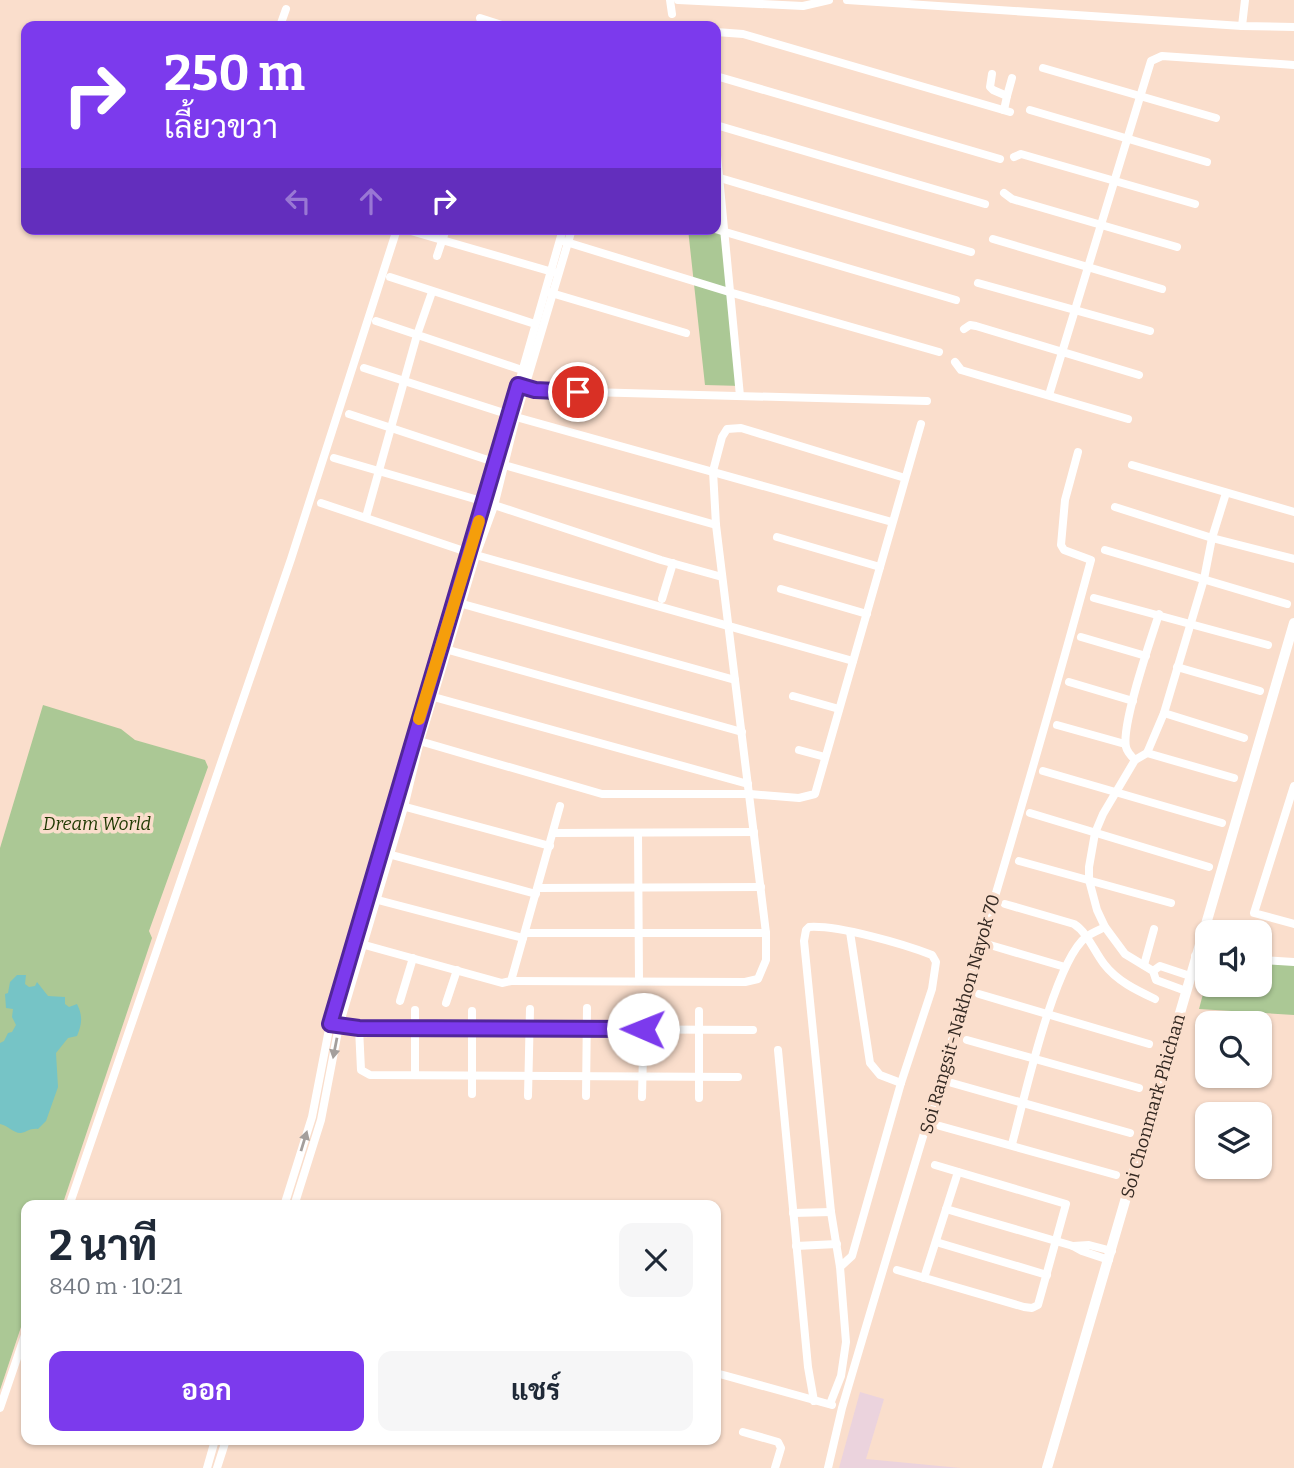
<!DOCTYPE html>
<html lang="th">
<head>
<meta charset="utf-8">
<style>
	:root { --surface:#fff; --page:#f6f6f7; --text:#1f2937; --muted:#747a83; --accent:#7c3aed }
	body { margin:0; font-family:Bitter,Sarabun,serif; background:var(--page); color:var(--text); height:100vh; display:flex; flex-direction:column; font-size:26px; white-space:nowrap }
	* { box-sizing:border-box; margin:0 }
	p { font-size:23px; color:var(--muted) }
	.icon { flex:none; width:38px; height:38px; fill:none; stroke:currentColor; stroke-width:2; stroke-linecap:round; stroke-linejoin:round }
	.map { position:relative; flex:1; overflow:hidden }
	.drawer { position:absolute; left:21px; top:1200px; width:700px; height:245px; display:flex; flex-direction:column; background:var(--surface); border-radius:14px; box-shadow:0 2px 5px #0004 }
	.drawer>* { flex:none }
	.banner { position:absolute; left:21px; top:21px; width:700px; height:214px; border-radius:14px; box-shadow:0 2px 5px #0004; background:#7c3aed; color:#fff; overflow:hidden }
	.controls { position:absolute; left:1195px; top:920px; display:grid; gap:14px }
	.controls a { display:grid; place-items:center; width:77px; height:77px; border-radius:14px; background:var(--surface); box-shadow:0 2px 5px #0004; font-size:35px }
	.pin { position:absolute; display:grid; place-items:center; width:60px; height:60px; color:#fff; margin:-30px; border:4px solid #fff; border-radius:50%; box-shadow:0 2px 7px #0007 }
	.me { position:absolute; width:77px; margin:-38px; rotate:271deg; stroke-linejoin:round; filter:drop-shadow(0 0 5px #0008) }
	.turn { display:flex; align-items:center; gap:24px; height:147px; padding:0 28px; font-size:32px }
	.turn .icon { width:91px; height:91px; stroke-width:2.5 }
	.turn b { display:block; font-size:49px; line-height:60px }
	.lanes { display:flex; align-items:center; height:66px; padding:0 28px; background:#0003; justify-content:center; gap:35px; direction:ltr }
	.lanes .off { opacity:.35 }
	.round { display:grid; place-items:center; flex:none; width:74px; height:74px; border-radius:14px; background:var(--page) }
	.headline { display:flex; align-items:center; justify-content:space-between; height:119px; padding:0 28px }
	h1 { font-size:42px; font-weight:700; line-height:52px }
	.button { display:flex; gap:14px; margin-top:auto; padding:14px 28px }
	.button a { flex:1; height:80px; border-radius:14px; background:var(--accent); color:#fff; font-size:28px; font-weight:700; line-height:80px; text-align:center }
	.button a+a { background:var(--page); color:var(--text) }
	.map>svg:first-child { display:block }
	.industrial { fill:#ebd3dd }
	.green { fill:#abc895 }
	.water { fill:#76c4c6 }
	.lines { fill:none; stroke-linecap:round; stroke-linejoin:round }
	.minor { stroke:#fff; stroke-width:8 }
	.tertiary { stroke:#fff; stroke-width:10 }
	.oneway { fill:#a49f9c }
	.route-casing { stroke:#51269a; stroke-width:18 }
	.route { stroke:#7c3aed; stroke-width:12 }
	.slow { stroke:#f59e0b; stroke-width:12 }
	.labels { text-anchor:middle; stroke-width:7; stroke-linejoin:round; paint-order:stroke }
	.park-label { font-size:18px; font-style:italic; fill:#1e3800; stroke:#fadecc }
	.street-label { font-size:18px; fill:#342922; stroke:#fadecc }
</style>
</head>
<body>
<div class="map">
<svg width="1294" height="1468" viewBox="0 0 1294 1468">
	<rect width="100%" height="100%" fill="#fadecc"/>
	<path class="industrial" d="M 860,1392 L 884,1399 L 866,1459 L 961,1468 L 839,1468 Z"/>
	<g class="green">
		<path d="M 716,124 L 742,386 L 705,385 L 688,229 L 716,229 Z"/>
		<path d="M 43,705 L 121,729 L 135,740 L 205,760 L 208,767 L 149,931 L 152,938 L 62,1206 L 26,1206 L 26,1312 L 0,1390 L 0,848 Z"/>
		<path d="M 1260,962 L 1294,964 L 1294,1015 L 1199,1009 L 1207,979 L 1208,985 L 1260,985 Z"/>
	</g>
	<path class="water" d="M 17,975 L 26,975 L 25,984 L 29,987 L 35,986 L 37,982 L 48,996 L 65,997 L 65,1004 L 69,1007 L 77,1004 C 83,1016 82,1024 77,1036 L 68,1038 L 56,1053 L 58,1087 L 46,1121 L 38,1129 C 30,1128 27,1132 21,1133 C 15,1134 7,1125 0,1124 L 0,1043 L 4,1041 L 8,1033 L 12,1032 L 16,1025 L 12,1017 L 13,1009 L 6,1008 L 5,994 L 8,993 L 10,982 Z"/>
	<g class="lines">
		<g class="minor">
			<path d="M 670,0 L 672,14"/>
			<path d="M 678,0 L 803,6 L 829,0"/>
			<path d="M 847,0 L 1242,26 L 1294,27"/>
			<path d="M 480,18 L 505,26"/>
			<path d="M 280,26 L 286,9"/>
			<path d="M 1242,26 L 1245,0"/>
			<path d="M 716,32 L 743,34 L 1010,112"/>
			<path d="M 1043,68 L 1216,118"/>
			<path d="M 992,74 L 990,87 L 993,90 L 1007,96 L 1004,110"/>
			<path d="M 716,76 L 1000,159"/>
			<path d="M 1007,96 L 1012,78"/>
			<path d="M 1030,110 L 1207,162"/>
			<path d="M 716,125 L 985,204"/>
			<path d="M 716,145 L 740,396"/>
			<path d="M 1014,157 L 1021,154 L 1195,204"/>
			<path d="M 720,178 L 971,252"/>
			<path d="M 1004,193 L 1012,199 L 1177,247"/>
			<path d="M 715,229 L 956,300"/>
			<path d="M 411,231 L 556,273"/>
			<path d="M 993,239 L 1162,289"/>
			<path d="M 563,241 L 729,292 L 939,352"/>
			<path d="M 437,256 L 446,229"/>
			<path d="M 390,277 L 535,324"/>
			<path d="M 978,283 L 1150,331"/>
			<path d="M 548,292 L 686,333"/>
			<path d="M 376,321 L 522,370"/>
			<path d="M 964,329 L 970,325 L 976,326 L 1139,375"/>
			<path d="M 955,362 L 961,370 L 1128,419"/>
			<path d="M 364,368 L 516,417 L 892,522"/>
			<path d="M 521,386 L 535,390 L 551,391 L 927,401"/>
			<path d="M 1049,395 L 1151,61 L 1162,56 L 1294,65"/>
			<path d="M 349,414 L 497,463 L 716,525"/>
			<path d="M 334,458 L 485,502 L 661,560 L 722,577"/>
			<path d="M 1132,465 L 1294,512"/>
			<path d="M 321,503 L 476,555 L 853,661"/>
			<path d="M 1115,507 L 1212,538 L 1294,559"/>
			<path d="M 366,517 L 417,335 L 432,292"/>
			<path d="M 777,537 L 880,567"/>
			<path d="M 1105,550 L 1287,604"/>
			<path d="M 781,589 L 867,614"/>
			<path d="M 1094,598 L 1268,645"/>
			<path d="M 662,599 L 673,563"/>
			<path d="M 459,603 L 735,680"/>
			<path d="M 1081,637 L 1146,656"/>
			<path d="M 445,649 L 742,732"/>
			<path d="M 1177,667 L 1260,691"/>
			<path d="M 1069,682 L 1133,701"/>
			<path d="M 430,696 L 748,784"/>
			<path d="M 793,696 L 839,709"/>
			<path d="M 1164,713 L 1244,738"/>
			<path d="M 1057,725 L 1125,744"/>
			<path d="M 416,740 L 602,794 L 750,794 L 799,798 L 815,794 L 921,424"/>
			<path d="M 799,750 L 825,757"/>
			<path d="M 1147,753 L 1234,778"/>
			<path d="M 1135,760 C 1131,756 1127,752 1126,747 C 1121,724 1151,639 1159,614"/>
			<path d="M 1043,771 L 1222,823"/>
			<path d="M 1294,786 L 1254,913 L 1294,924"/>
			<path d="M 402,806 L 550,846"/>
			<path d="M 1030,813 L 1209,867"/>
			<path d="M 553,833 L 754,832"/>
			<path d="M 638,833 L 639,981"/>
			<path d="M 388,854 L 536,894"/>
			<path d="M 1019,861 L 1171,903"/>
			<path d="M 538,888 L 761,887"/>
			<path d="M 374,899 L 523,938"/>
			<path d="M 1005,904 L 1074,924 C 1087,932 1094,951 1104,964 C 1117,981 1136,990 1155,999"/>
			<path d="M 850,932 L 870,1063 L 880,1075 L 901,1083"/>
			<path d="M 525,933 L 766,933"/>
			<path d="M 361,944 L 502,983 L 511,981 L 560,806"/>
			<path d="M 990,945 L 1065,967"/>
			<path d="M 1195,956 L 1208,957"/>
			<path d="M 1260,960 L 1294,962"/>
			<path d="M 1144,965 L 1154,929"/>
			<path d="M 1153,971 L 1160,966 L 1190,976"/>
			<path d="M 511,981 L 745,982 L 758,979 L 766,960 L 766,933 L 716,525 L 713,471 L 722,437 L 727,429 L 741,428 L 905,478"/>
			<path d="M 1186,991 L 1156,980 L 1153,971 L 1125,954 L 1105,927 L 1097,910 L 1089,880 L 1089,867 L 1095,833 L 1103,814 L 1135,760 L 1147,753 L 1164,713 L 1204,579 L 1212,538 L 1226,493"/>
			<path d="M 979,994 L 1149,1044"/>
			<path d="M 400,1001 L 413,958"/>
			<path d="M 446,1003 L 457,970"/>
			<path d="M 472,1011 L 472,1094"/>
			<path d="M 336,1025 L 359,1028 L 753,1030"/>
			<path d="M 359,1028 L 361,1070 L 370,1075 L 738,1077"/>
			<path d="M 967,1040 L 1139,1088"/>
			<path d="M 778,1050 L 808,1367 L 814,1401"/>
			<path d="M 415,1075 L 415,1010"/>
			<path d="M 952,1083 L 1130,1133"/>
			<path d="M 528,1096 L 530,1009"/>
			<path d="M 586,1096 L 587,1008"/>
			<path d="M 642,1097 L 644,1008"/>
			<path d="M 699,1098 L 699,1011"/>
			<path d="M 940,1126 L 1116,1175"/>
			<path d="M 1012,1144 C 1024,1100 1054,962 1086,937 C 1091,933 1099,930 1105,927"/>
			<path d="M 69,1206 L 291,559 L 397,229"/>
			<path d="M 284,1206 L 312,1117 L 330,1024 L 396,805 L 413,737 L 456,602 L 563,229"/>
			<path d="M 294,1206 L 321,1120 L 339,1026 L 404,807 L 420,741 L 476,555 L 494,506 L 516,417 L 572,229"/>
			<path d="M 946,1209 L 1073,1246 L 1082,1251 L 1109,1260"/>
			<path d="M 793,1213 L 831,1212"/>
			<path d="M 936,1242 L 1047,1275"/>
			<path d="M 796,1246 L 837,1244"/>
			<path d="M 1073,1246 L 1089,1245 L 1112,1251"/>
			<path d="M 897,1270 L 1024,1307 L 1032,1308 L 1038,1305 L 1066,1204 L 935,1165"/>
			<path d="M 924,1278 L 958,1172"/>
			<path d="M 716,1373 L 832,1405"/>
			<path d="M 830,1404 L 841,1376 L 846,1342 L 840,1267 L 831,1212 L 804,941 L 806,930 L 809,927 C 838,925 904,944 932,955 L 936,962 L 932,989 L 901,1083 L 852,1256 L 840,1267"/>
			<path d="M 0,1408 L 26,1332"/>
			<path d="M 743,1432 L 778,1442 L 781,1448 L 775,1468"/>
			<path d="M 207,1468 L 215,1440"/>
			<path d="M 217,1468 L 226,1440"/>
			<path d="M 828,1468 L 842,1408 C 925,1125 1014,844 1091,560 L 1064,550 L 1061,545 L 1065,500 L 1078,452"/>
		</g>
		<path class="tertiary" d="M 1047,1468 L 1294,623"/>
	</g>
	<defs><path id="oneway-solid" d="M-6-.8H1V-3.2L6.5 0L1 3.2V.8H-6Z" transform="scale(1.75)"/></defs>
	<g class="oneway">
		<use href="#oneway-solid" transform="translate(335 1048) rotate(101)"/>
		<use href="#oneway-solid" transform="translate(304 1141) rotate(-73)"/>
	</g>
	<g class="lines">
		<defs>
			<path id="route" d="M 578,392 L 535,390 L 518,385 L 330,1024 L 359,1028 L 643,1029"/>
		</defs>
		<use href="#route" class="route-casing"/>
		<use href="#route" class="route"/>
		<path class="slow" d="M 419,719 L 479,521"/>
	</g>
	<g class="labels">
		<g class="park-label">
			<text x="97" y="830">Dream World</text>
		</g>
		<g class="street-label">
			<text transform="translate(960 1014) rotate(-74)" y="6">Soi Rangsit-Nakhon Nayok 70</text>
			<text transform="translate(1153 1106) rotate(-74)" y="6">Soi Chonmark Phichan</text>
		</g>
	</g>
</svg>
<div class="controls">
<a><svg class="icon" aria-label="sound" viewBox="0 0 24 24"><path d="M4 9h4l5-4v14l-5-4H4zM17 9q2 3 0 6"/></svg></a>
<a><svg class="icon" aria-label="search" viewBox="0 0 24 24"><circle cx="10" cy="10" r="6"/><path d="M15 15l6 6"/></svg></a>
<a><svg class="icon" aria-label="layers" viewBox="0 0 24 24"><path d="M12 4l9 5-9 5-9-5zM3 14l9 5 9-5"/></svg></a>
</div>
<div class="pin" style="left:578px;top:392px;background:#d93025"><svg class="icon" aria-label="arrive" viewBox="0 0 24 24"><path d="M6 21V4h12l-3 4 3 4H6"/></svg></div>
<svg class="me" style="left:643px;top:1029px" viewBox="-20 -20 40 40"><circle r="19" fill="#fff"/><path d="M0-13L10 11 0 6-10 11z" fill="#7c3aed"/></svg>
<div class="banner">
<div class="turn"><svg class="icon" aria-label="right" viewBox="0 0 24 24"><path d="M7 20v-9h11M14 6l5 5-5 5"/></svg><div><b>250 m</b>เลี้ยวขวา</div></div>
<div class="lanes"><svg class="icon off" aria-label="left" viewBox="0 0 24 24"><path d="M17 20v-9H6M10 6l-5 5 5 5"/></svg><svg class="icon off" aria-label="ahead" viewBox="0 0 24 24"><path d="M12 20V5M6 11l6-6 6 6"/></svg><svg class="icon" aria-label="right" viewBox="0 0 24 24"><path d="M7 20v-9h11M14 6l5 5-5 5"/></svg></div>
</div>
<section class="drawer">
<div class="headline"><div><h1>2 นาที</h1><p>840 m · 10:21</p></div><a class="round"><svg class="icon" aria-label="close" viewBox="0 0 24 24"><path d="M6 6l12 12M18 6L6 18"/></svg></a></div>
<div class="button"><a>ออก</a><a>แชร์</a></div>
</section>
</div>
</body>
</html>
